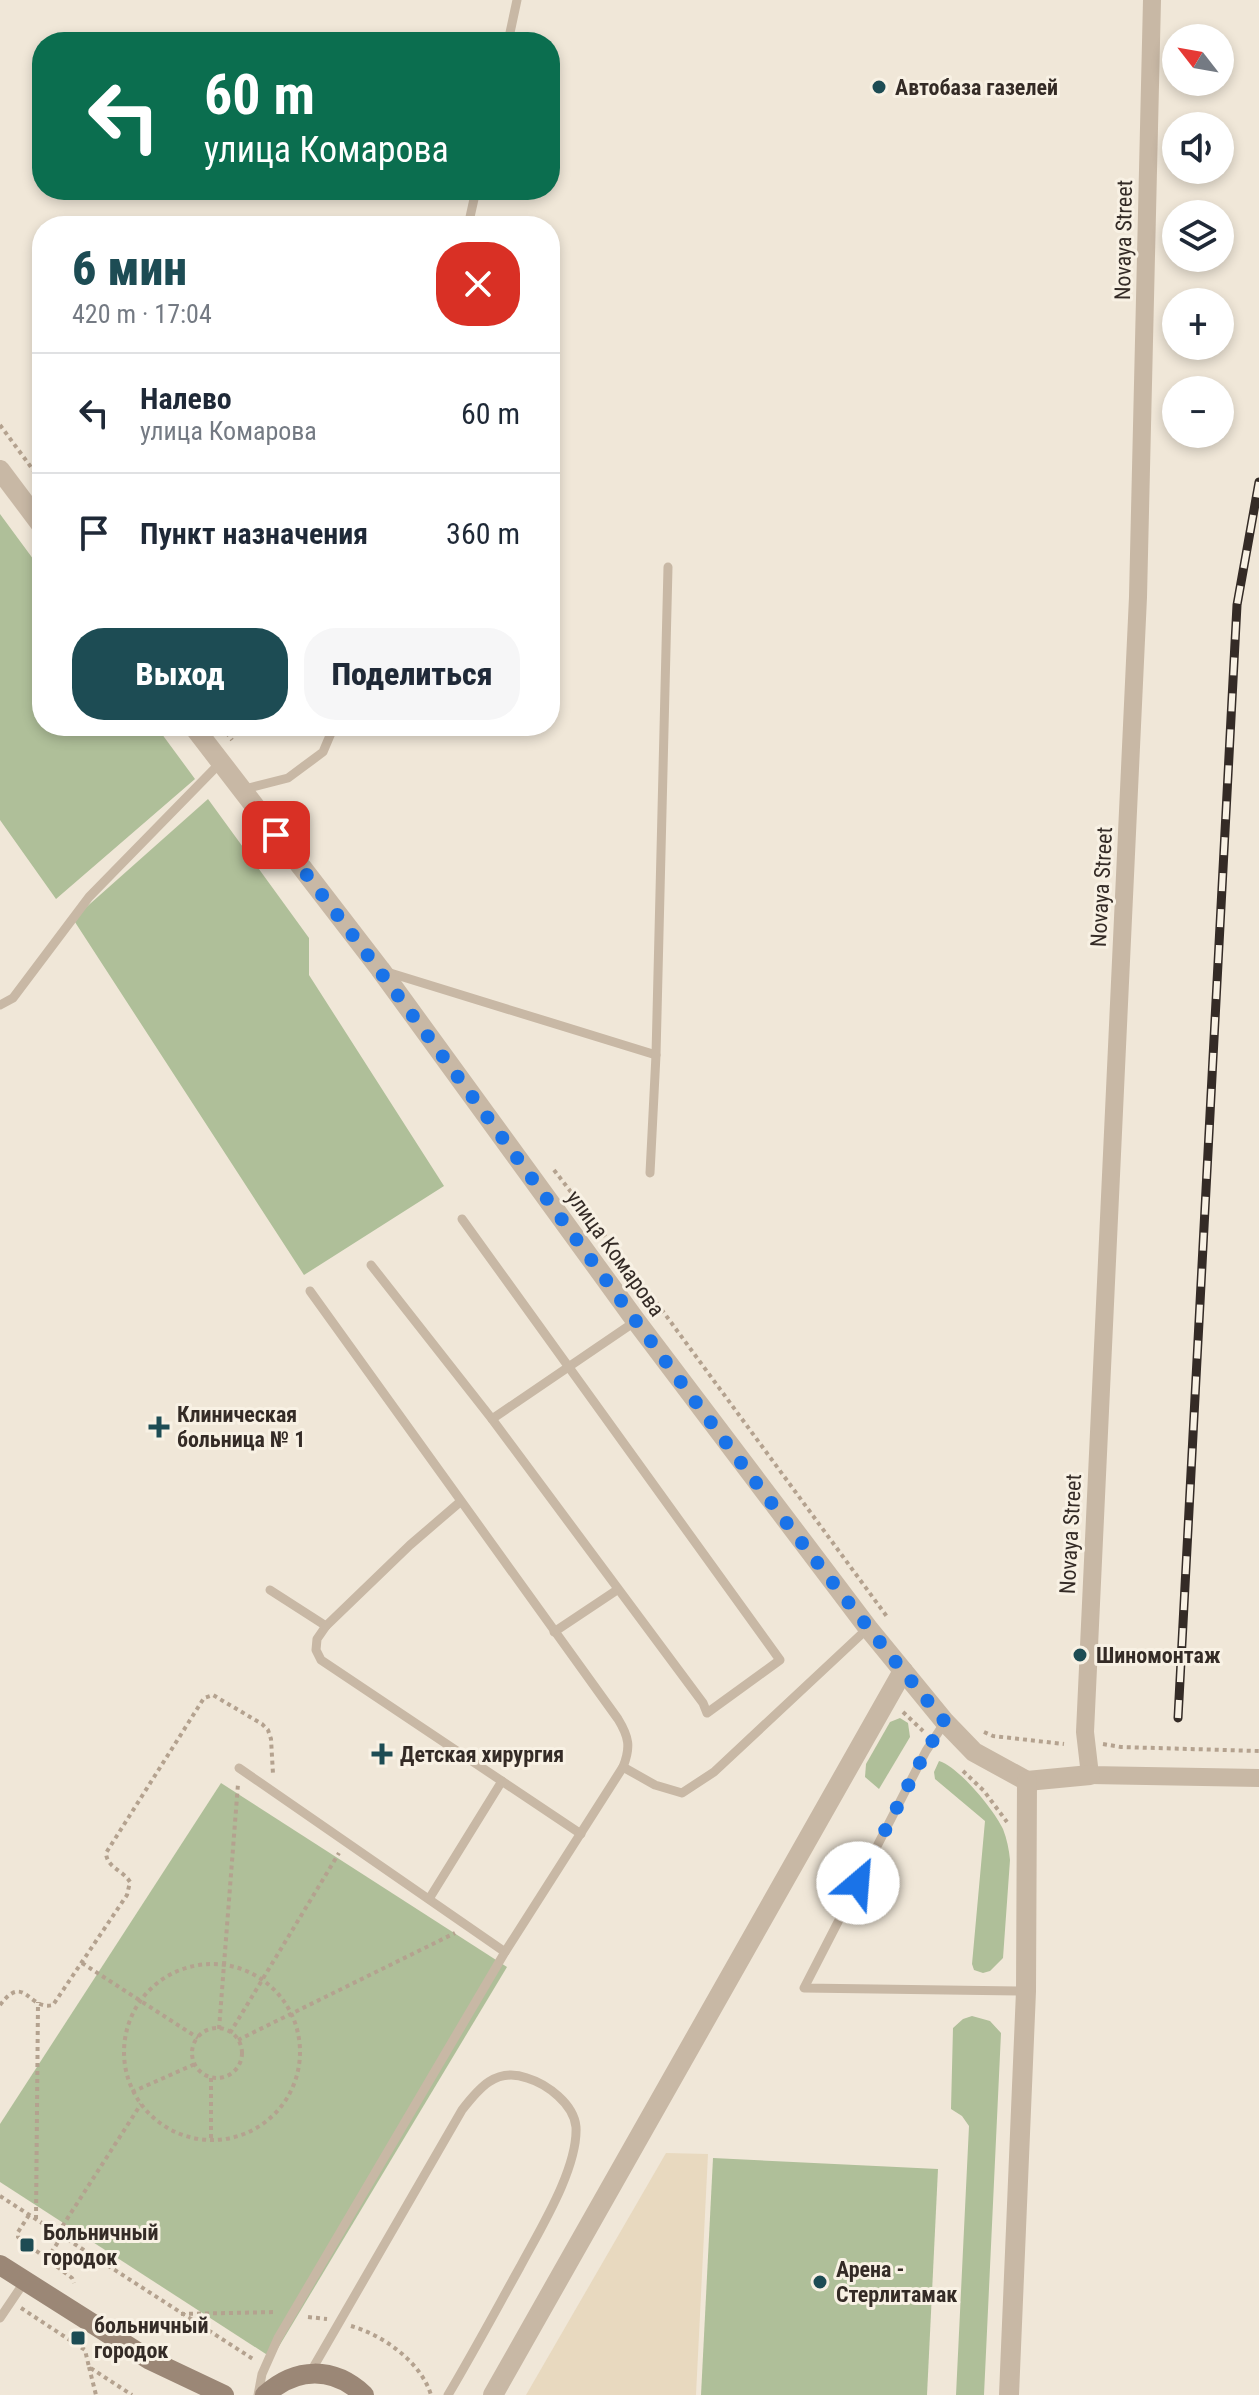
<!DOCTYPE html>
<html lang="ru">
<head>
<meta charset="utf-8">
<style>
	:root { --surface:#fff; --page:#f6f6f7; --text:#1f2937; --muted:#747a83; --line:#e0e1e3; --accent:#1d4c54 }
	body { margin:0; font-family:"Roboto Condensed",sans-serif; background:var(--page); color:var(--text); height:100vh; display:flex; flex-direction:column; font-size:30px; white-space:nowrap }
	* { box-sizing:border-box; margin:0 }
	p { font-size:26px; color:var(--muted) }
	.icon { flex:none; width:44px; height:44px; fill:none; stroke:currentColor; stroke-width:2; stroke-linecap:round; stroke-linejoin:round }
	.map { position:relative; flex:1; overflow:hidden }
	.details { position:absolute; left:32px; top:216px; width:528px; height:520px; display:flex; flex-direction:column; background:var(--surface); border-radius:32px; box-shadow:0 4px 12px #0003 }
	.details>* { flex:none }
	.guide { position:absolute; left:32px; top:32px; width:528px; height:168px; border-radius:32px; box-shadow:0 4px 12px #0003; background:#0b6e4f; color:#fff; overflow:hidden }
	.needle { width:52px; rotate:301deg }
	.buttons { position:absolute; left:1162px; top:24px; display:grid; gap:16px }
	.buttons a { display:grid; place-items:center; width:72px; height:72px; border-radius:50%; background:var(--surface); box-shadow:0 4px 12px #0003; font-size:40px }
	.pin { position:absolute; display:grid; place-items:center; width:68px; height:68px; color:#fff; margin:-34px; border-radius:16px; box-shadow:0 4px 12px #0006 }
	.me { position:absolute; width:88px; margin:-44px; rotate:27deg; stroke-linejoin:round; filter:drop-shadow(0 0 6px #0008) }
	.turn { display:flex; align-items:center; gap:28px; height:168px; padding:0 40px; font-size:36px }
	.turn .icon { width:104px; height:104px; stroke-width:2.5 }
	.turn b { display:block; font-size:56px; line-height:68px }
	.round { display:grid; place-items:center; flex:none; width:84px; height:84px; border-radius:32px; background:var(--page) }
	.overview { display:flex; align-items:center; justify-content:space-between; height:136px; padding:0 40px }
	h1 { font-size:48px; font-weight:800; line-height:60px; color:var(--accent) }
	.button { display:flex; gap:16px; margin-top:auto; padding:16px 40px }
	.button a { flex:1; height:92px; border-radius:32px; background:var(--accent); color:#fff; font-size:32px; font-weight:800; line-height:92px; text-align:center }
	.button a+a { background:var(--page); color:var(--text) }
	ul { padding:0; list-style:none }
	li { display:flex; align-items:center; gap:24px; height:120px; padding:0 40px; border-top:2px solid var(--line) }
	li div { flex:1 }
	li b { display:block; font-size:30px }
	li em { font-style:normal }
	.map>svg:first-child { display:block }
	.green { fill:#afbf99 }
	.plaza { fill:#e8d9bf }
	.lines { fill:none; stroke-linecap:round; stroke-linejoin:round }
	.path { stroke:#b4a28f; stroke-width:4; stroke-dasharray:4 4; stroke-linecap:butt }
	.service { stroke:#c8b8a5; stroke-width:9 }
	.minor { stroke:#c8b8a5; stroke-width:18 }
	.tertiary { stroke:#c8b8a5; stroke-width:20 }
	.secondary { stroke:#9b8776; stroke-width:20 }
	.rail-casing { stroke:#342b26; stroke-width:9 }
	.rail { stroke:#f8f1e4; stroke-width:6; stroke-dasharray:18; stroke-linecap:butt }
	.route { stroke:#1a73e8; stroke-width:14; stroke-dasharray:0 25.2 }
	.poi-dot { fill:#1d4c54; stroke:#f8f1e4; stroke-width:3 }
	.labels { text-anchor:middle; stroke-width:6; stroke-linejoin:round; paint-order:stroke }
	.poi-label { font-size:22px; font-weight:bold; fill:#342b26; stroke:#f8f1e4; text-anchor:start }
	.street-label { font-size:22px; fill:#342b26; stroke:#f8f1e4 }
</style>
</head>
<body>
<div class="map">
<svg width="1259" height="2395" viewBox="0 0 1259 2395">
	<rect width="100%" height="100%" fill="#f0e7d8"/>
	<g class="green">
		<path d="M 0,514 L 42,571 L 42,726 L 156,726 L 195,779 L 56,899 L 0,820 Z"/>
		<path d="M 208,799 L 309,938 L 309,975 L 444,1186 L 304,1275 L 73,919 Z"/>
		<path d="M 900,1718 L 908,1723 L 910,1737 L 879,1789 L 865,1777 L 866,1764 L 890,1722 Z"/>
		<path d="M 939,1761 C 959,1767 994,1810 1003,1829 C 1007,1839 1009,1850 1010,1860 L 1003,1958 L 990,1971 L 983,1973 L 974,1970 L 972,1964 L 985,1821 L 935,1779 L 934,1772 Z"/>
		<path d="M 221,1783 L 507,1967 L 272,2358 L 0,2182 L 0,2124 Z"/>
		<path d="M 972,2016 L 990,2021 L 1001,2033 L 984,2395 L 956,2395 L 969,2126 L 962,2116 L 951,2109 L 953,2028 L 963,2019 Z"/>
		<path d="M 713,2158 L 938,2169 L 927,2395 L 701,2395 Z"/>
	</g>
	<path class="plaza" d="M 666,2153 L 708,2154 L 696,2395 L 526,2395 Z"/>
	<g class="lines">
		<g class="path">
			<path d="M 0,425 L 42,482"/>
			<path d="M 222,726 L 232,740"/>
			<path d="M 554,1170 L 659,1306 L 888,1618"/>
			<path d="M 903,1712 L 923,1731"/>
			<path d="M 984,1732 L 993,1736 L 1064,1744"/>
			<path d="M 1103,1744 L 1121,1747 L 1259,1751"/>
			<path d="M 963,1771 L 984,1791 L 1007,1822"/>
			<path d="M 82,1963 L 198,2038"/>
			<circle cx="212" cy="2052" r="88"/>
			<path d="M 0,2005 C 25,1972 28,2011 53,2005 L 127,1895 L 130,1882 C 123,1870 107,1868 106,1853 L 204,1698 L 213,1695 L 262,1724 L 268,1730 L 271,1739 L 273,1774"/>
			<circle cx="217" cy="2053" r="25"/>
			<path d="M 219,2029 L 238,1784"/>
			<path d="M 230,2033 L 339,1853"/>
			<path d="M 238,2040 L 455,1933"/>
			<path d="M 211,2078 L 211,2140"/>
			<path d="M 132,2092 L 195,2064"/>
			<path d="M 0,2196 L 253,2359"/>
			<path d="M 29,2215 L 18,2232 L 18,2237 L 47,2259"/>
			<path d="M 36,2219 L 38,2002"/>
			<path d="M 58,2233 L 141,2104"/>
			<path d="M 62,2236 L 47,2259 L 72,2278 L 74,2283"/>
			<path d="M 21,2308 L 85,2350 L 89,2367 L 132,2395"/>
			<path d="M 181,2314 L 276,2312"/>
			<path d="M 308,2317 L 327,2319"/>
			<path d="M 351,2326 C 383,2335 421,2362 431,2395"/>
			<path d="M 89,2367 L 96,2395"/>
		</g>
		<g class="service">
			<path d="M 508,42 L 517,0"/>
			<path d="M 468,226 L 476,190"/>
			<path d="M 241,790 L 288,778 L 323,752 L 334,726"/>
			<path d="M 387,972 L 656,1055"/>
			<path d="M 0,1005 L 13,998 L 89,897 L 221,762"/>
			<path d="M 650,1173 L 656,1055 L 668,567"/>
			<path d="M 462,1219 L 780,1660 L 707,1713 L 703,1703 L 492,1419"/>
			<path d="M 371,1265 L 492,1419 L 636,1321"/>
			<path d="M 460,1502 L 410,1545 L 326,1626 L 317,1639 L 316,1650 L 321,1660 L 581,1834"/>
			<path d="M 270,1590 L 326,1626"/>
			<path d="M 554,1632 L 617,1590"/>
			<path d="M 945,1722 L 926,1751 L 804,1988 L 1026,1991"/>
			<path d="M 623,1767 L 655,1785 L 682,1793 L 714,1772 L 867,1629"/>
			<path d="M 239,1768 L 505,1952"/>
			<path d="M 429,1899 L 502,1781"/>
			<path d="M 0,2318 L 25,2281"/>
			<path d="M 310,2373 L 462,2110 C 479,2088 496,2067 527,2078 C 547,2084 574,2104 576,2127 C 578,2169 539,2231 520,2267 C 496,2310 473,2353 448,2395"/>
			<path d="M 258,2395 L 262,2374 L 278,2338 L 505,1952 L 623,1767 C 631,1747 629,1737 618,1719 L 310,1291"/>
		</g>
		<path class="minor" d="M 1152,0 L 1138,597 L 1085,1732 L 1090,1775 L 1259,1778"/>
		<g class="tertiary">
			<path d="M 0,470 L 42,526"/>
			<path d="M 193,726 L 380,969 L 636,1321 L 868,1628 L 945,1722 L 974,1752 L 1027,1781"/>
			<path d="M 1027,1781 L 1090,1775"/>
			<path d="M 493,2395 L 903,1671"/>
			<path d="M 1009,2395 L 1026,1991 L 1027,1781"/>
		</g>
		<g class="secondary">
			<path d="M 0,2265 L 150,2360 L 224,2395"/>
			<path d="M 265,2395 C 296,2367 333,2366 364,2395"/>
		</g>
		<defs>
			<path id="rail" d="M 1178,1718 L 1237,605 L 1259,482"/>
		</defs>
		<use href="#rail" class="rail-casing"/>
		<use href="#rail" class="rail"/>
	</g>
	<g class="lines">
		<path class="route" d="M 276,835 C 503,1127 708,1437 945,1722 L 926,1751 L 858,1883"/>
	</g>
	<g class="poi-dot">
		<circle cx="879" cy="87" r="8"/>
		<path d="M155 1415h8v8h8v8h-8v8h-8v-8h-8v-8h8z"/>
		<circle cx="1080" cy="1655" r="8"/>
		<path d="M378 1742h8v8h8v8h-8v8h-8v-8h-8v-8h8z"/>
		<rect x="19" y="2237" width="16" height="16" rx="4"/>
		<circle cx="820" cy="2282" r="8"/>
		<rect x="70" y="2330" width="16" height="16" rx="4"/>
	</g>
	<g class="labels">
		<g class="poi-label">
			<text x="895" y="95">Автобаза газелей</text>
			<text x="177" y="1422">Клиническая<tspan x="177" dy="25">больница № 1</tspan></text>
			<text x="1096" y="1663">Шиномонтаж</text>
			<text x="400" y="1762">Детская хирургия</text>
			<text x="43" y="2240">Больничный<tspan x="43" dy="25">городок</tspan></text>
			<text x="836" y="2277">Арена -<tspan x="836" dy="25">Стерлитамак</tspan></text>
			<text x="94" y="2333">больничный<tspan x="94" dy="25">городок</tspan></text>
		</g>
		<g class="street-label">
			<text transform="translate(1123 240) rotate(-89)" y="8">Novaya Street</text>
			<text transform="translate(1101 887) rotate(-87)" y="8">Novaya Street</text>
			<text transform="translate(616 1253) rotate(54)" y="8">улица Комарова</text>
			<text transform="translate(1070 1534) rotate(-87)" y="8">Novaya Street</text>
		</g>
	</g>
</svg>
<div class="buttons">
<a><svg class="needle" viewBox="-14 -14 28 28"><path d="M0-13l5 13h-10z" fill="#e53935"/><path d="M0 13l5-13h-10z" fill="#747a83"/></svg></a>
<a><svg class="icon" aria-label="sound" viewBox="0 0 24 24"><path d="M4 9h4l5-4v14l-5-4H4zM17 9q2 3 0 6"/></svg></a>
<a><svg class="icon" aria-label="layers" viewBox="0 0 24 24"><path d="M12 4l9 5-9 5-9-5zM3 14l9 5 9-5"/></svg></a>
<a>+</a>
<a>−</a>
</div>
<div class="pin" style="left:276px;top:835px;background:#d93025"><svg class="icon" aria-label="arrive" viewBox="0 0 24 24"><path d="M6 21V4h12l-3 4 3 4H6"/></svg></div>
<svg class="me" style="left:858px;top:1883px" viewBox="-20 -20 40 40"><circle r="19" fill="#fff"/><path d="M0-13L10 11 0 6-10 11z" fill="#1a73e8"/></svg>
<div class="guide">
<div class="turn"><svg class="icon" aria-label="left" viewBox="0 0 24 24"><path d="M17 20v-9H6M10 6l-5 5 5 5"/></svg><div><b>60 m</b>улица Комарова</div></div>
</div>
<section class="details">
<div class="overview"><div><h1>6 мин</h1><p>420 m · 17:04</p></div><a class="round" style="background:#d93025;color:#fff"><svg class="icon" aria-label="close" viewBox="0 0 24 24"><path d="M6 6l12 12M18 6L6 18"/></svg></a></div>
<ul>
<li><svg class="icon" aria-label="left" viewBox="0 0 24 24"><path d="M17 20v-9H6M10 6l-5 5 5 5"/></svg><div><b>Налево</b><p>улица Комарова</p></div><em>60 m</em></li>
<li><svg class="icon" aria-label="arrive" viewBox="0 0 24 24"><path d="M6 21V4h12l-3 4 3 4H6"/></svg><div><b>Пункт назначения</b></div><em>360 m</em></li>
</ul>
<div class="button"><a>Выход</a><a>Поделиться</a></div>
</section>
</div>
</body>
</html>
